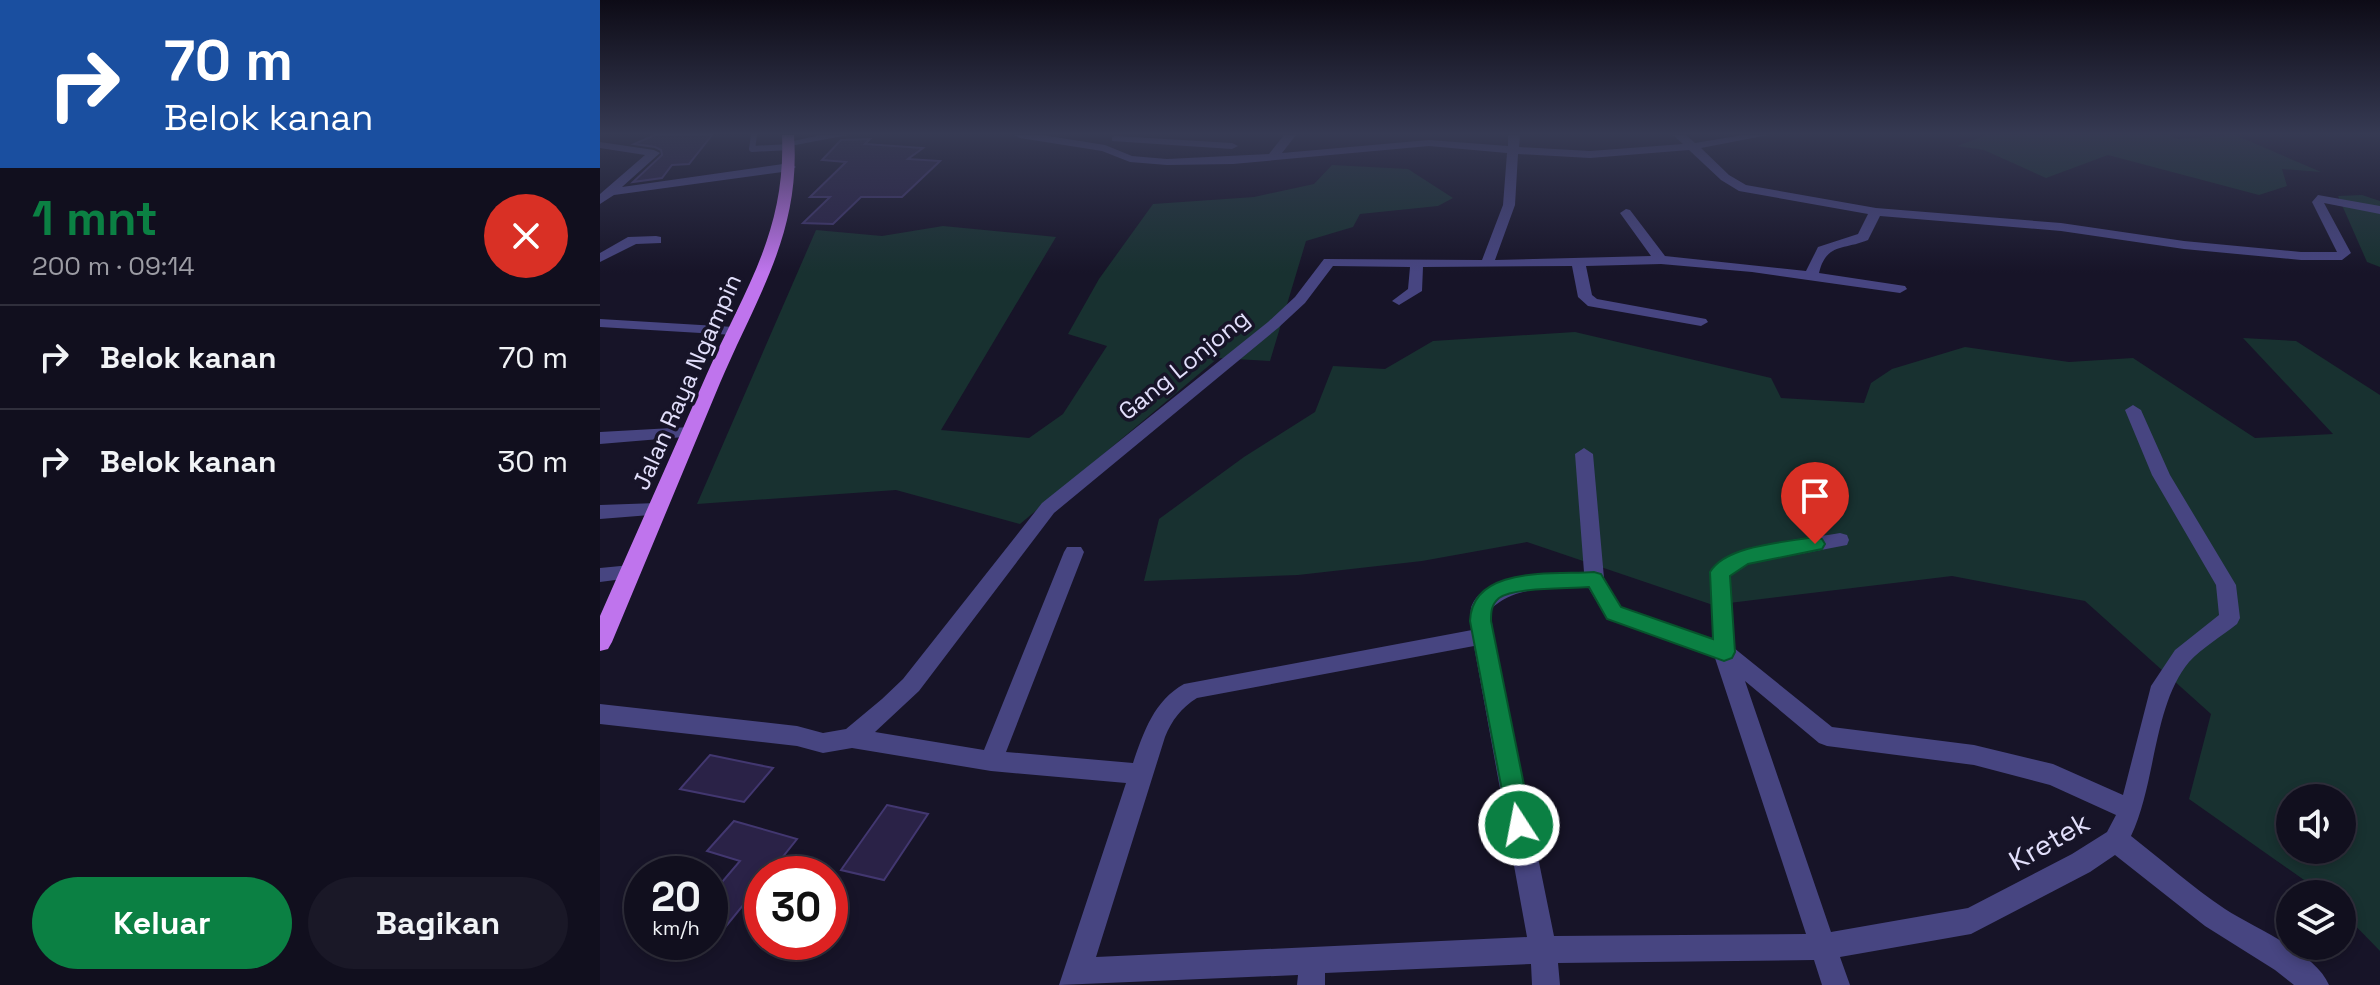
<!DOCTYPE html>
<html lang="id">
<head>
<meta charset="utf-8">
<style>
	:root { --surface:#110f1e; --page:#1a1827; --text:#f1f3f6; --muted:#9c9ca4; --line:#302f3c; --accent:#0b8043 }
	body { margin:0; font-family:"Space Grotesk",sans-serif; background:var(--page); color:var(--text); height:100vh; display:flex; flex-direction:column; font-size:30px; white-space:nowrap }
	* { box-sizing:border-box; margin:0 }
	p { font-size:26px; color:var(--muted) }
	.icon { flex:none; width:44px; height:44px; fill:none; stroke:currentColor; stroke-width:2; stroke-linecap:round; stroke-linejoin:round }
	.map { position:relative; flex:1; overflow:hidden }
	.details { display:flex; flex-direction:column; background:var(--surface); width:600px }
	.details>* { flex:none }
	.banner { background:#1a4fa0; color:#fff; overflow:hidden }
	.controls { position:absolute; left:1676px; top:784px; display:grid; gap:16px }
	.controls a { display:grid; place-items:center; width:80px; height:80px; border-radius:50%; background:var(--surface); box-shadow:0 4px 12px #0003,0 0 0 2px var(--line); font-size:40px }
	.speed { position:absolute; left:24px; top:856px; display:flex; gap:16px; font-size:40px; font-weight:700; text-align:center }
	.speed>* { display:grid; place-content:center; width:104px; height:104px; border-radius:50%; background:var(--surface); box-shadow:0 4px 12px #0003,0 0 0 2px var(--line); line-height:1 }
	.speed small { font-size:20px; font-weight:400 }
	.speed .limit { border:12px solid #d22; background:#fff; color:#111 }
	.pin { position:absolute; display:grid; place-items:center; width:68px; height:68px; color:#fff; margin:-82px -34px; border-radius:50% 50% 50% 0; rotate:-45deg; box-shadow:0 0 8px #0007 }
	.pin .icon { rotate:45deg }
	.me { position:absolute; width:88px; margin:-44px; rotate:349deg; stroke-linejoin:round; filter:drop-shadow(0 0 6px #0008) }
	.turn { display:flex; align-items:center; gap:28px; height:168px; padding:0 32px; font-size:36px }
	.turn .icon { width:104px; height:104px; stroke-width:2.5 }
	.turn b { display:block; font-size:56px; line-height:68px }
	.round { display:grid; place-items:center; flex:none; width:84px; height:84px; border-radius:42px; background:var(--page) }
	.summary { display:flex; align-items:center; justify-content:space-between; height:136px; padding:0 32px }
	h1 { font-size:48px; font-weight:700; line-height:60px; color:var(--accent) }
	.primary-button { display:flex; gap:16px; margin-top:auto; padding:16px 32px }
	.primary-button a { flex:1; height:92px; border-radius:48px; background:var(--accent); color:#fff; font-size:32px; font-weight:700; line-height:92px; text-align:center }
	.primary-button a+a { background:var(--page); color:var(--text) }
	ul { padding:0; list-style:none }
	li { display:flex; align-items:center; gap:24px; height:104px; padding:0 32px; border-top:2px solid var(--line) }
	li div { flex:1 }
	li b { display:block; font-size:30px }
	li em { font-style:normal }
	main { display:flex; flex:1; min-height:0 }
	.map>svg:first-child { display:block }
	.green { fill:#183130; fill-rule:evenodd }
	.building { fill:#2a2247; stroke:#423770; stroke-width:2 }
	.lines { fill:none; stroke-linecap:round; stroke-linejoin:round }
	.service { stroke:#474581; stroke-width:6 }
	.minor { fill:#474581; fill-rule:evenodd }
	.primary { fill:#bf74ed; fill-rule:evenodd }
	.route { fill:#0b8043; stroke:#07532c; stroke-width:2 }
	.labels { text-anchor:middle; stroke-width:7; stroke-linejoin:round; paint-order:stroke }
	.street-label { font-size:24px; fill:#e2dffb; stroke:#171428 }
	.near-street-label { font-size:28px; fill:#e2dffb; stroke:#171428 }
</style>
</head>
<body>
<main>
<section class="details">
<div class="banner">
<div class="turn"><svg class="icon" aria-label="right" viewBox="0 0 24 24"><path d="M7 20v-9h11M14 6l5 5-5 5"/></svg><div><b>70 m</b>Belok kanan</div></div>
</div>
<div class="summary"><div><h1>1 mnt</h1><p>200 m · 09:14</p></div><a class="round" style="background:#d93025;color:#fff"><svg class="icon" aria-label="close" viewBox="0 0 24 24"><path d="M6 6l12 12M18 6L6 18"/></svg></a></div>
<ul>
<li><svg class="icon" aria-label="right" viewBox="0 0 24 24"><path d="M7 20v-9h11M14 6l5 5-5 5"/></svg><div><b>Belok kanan</b></div><em>70 m</em></li>
<li><svg class="icon" aria-label="right" viewBox="0 0 24 24"><path d="M7 20v-9h11M14 6l5 5-5 5"/></svg><div><b>Belok kanan</b></div><em>30 m</em></li>
</ul>
<div class="primary-button"><a>Keluar</a><a>Bagikan</a></div>
</section>
<div class="map">
<svg width="1780" height="985" viewBox="0 0 1780 985">
	<rect width="100%" height="100%" fill="#171428"/>
	<g class="green">
		<path d="M 1387,135 L 1568,135 L 1577,139 L 1635,135 L 1721,172 L 1682,169 L 1687,186 L 1659,195 L 1508,155 L 1446,178 L 1384,150 L 1357,146 Z"/>
		<path d="M 732,165 L 808,169 L 853,198 L 838,206 L 760,214 L 753,227 L 706,241 L 670,361 L 618,358 L 420,524 L 296,490 L 97,504 L 216,230 L 282,236 L 343,226 L 456,237 L 341,430 L 429,438 L 463,414 L 507,346 L 468,334 L 499,279 L 553,204 L 654,197 L 714,184 Z"/>
		<path d="M 1762,195 L 1780,201 L 1780,267 L 1767,262 L 1738,196 Z"/>
		<path d="M 975,332 L 1171,378 L 1181,398 L 1264,403 L 1271,383 L 1292,369 L 1365,347 L 1469,362 L 1533,358 L 1655,438 L 1733,434 L 1643,338 L 1696,341 L 1780,395 L 1780,951 L 1742,912 L 1742,894 L 1724,894 L 1589,799 L 1611,714 L 1485,601 L 1352,576 L 1113,605 L 927,542 L 822,561 L 698,575 L 544,581 L 559,519 L 644,457 L 715,412 L 733,366 L 785,369 L 833,341 ZM 1690,798 L 1742,798 L 1742,850 L 1690,850 Z"/>
	</g>
	<g class="building">
		<path d="M 55,135 L 112,135 L 89,164 L 72,165 L 62,178 L 33,182 L 62,155 L 61,150 L 55,147 L 34,144 Z"/>
		<path d="M 270,139 L 265,144 L 323,148 L 308,159 L 340,161 L 302,197 L 261,197 L 233,224 L 203,223 L 230,197 L 210,197 L 246,162 L 222,160 L 241,140 Z"/>
		<path d="M 110,755 L 173,768 L 144,802 L 80,789 Z"/>
		<path d="M 287,805 L 328,814 L 284,880 L 241,870 Z"/>
		<path d="M 134,821 L 197,839 L 169,874 L 162,874 L 162,882 L 110,946 L 110,896 L 140,861 L 107,851 Z"/>
	</g>
	<g class="lines">
		<path class="service" d="M 154,135 L 152,149 L 190,147"/>
		<g class="minor">
			<path d="M 221,135 L 248,135 L 190,146 L 184,143 Z"/>
			<path d="M 414,135 L 442,135 L 505,145 L 532,156 L 567,159 L 669,154 L 684,135 L 696,135 L 682,153 L 829,140 L 908,146 L 908,135 L 920,135 L 919,147 L 990,151 L 1083,144 L 1073,135 L 1086,135 L 1095,143 L 1143,135 L 1168,135 L 1101,148 L 1129,175 L 1146,185 L 1276,208 L 1461,223 L 1584,241 L 1701,252 L 1737,252 L 1712,202 L 1718,195 L 1780,206 L 1780,214 L 1724,203 L 1751,253 L 1742,260 L 1701,260 L 1584,249 L 1461,231 L 1280,216 L 1268,240 C 1244,250 1226,243 1219,273 L 1305,286 L 1307,289 L 1300,293 L 1152,272 L 1061,264 L 986,266 L 992,295 L 997,299 L 1106,319 L 1108,322 L 1101,326 L 988,306 L 978,297 L 972,266 L 823,267 L 822,291 L 799,305 L 792,301 L 808,289 L 810,267 L 733,266 L 705,303 L 678,328 L 454,513 L 319,691 L 275,732 L 384,750 L 464,552 L 467,547 L 481,547 L 484,552 L 406,752 L 533,763 C 544,731 554,701 584,684 L 872,630 C 872,622 869,611 872,605 C 886,572 955,573 984,572 L 975,454 L 984,448 L 993,454 L 1004,578 L 1021,607 L 1113,639 L 1110,572 C 1127,544 1209,539 1240,533 L 1247,535 L 1249,540 L 1247,545 L 1148,564 L 1130,575 L 1134,648 L 1232,727 L 1374,745 L 1453,764 L 1523,795 L 1551,686 L 1575,650 L 1619,615 L 1616,585 L 1552,475 L 1525,410 L 1533,405 L 1541,410 L 1570,475 L 1636,585 L 1640,618 L 1637,624 C 1622,636 1602,648 1589,662 C 1553,705 1556,784 1531,836 C 1562,860 1592,887 1625,909 C 1654,928 1715,952 1729,985 L 1694,985 L 1675,970 L 1605,926 L 1515,855 L 1490,872 L 1371,934 L 1240,957 L 1250,985 L 1222,985 L 1214,960 L 958,963 L 960,985 L 932,985 L 931,964 L 725,973 L 725,985 L 697,985 L 698,975 L 459,985 L 526,783 L 391,771 L 252,748 L 223,753 L 197,746 L 0,724 L 0,704 L 197,726 L 223,733 L 246,729 L 282,699 L 303,679 L 442,503 L 668,322 L 695,297 L 724,259 L 882,260 L 903,205 L 907,153 L 829,146 L 633,164 L 567,165 L 530,162 L 502,151 L 420,138 ZM 1089,150 L 1121,180 L 1139,191 L 1268,214 L 1258,234 L 1218,247 L 1206,271 L 1065,256 L 1030,210 L 1026,209 L 1020,213 L 1051,256 L 895,260 L 915,205 L 918,154 L 990,158 ZM 988,587 L 1007,619 L 1115,658 L 1206,934 L 954,936 L 893,636 L 891,609 C 917,584 955,589 988,587 ZM 874,646 L 927,937 L 496,957 L 565,737 C 572,720 581,708 597,698 ZM 1145,681 L 1219,743 L 1227,746 L 1374,765 L 1450,785 L 1516,815 L 1507,832 L 1472,854 L 1368,908 L 1231,932 Z"/>
			<path d="M 516,136 L 632,143 L 638,146 L 632,149 L 512,141 L 512,137 Z"/>
			<path d="M 0,142 L 54,150 L 60,153 L 22,187 L 190,163 L 196,167 L 190,171 L 14,195 L 0,204 L 0,194 L 45,155 L 0,148 Z"/>
			<path d="M 56,236 L 61,237 L 61,243 L 36,244 L 0,262 L 0,253 L 28,237 Z"/>
			<path d="M 0,319 L 134,327 L 141,331 L 134,335 L 0,327 Z"/>
			<path d="M 90,427 L 96,428 L 98,432 L 96,436 L 0,444 L 0,432 Z"/>
			<path d="M 57,503 L 66,509 L 63,514 L 0,519 L 0,505 Z"/>
			<path d="M 31,565 L 38,567 L 41,572 L 38,577 L 0,582 L 0,568 Z"/>
		</g>
		<path class="primary" d="M 182,135 L 194,135 C 201,233 157,296 120,383 C 84,469 48,556 12,642 L 8,649 L 0,651 L 0,616 C 35,536 71,456 106,376 C 144,290 186,233 182,135 Z"/>
	</g>
	<linearGradient id="sky" x2="0" y2="1"><stop stop-color="#0d0b16"/><stop offset="0.49" stop-color="#363a53"/><stop offset="1" stop-color="#363a53" stop-opacity="0"/></linearGradient>
	<rect width="1780" height="273" fill="url(#sky)"/>
	<path class="route" d="M 1215,537 L 1222,539 L 1225,544 L 1222,549 L 1148,564 L 1130,576 L 1135,652 L 1132,658 L 1124,661 L 1007,619 L 989,587 C 968,589 915,587 899,598 C 891,605 891,612 891,621 L 932,825 L 928,833 L 919,836 L 910,833 L 870,621 C 872,565 954,575 994,572 L 1001,574 L 1021,607 L 1113,639 L 1110,572 C 1126,545 1187,542 1215,537 Z"/>
	<g class="labels">
		<g class="street-label">
			<text transform="translate(584 365) rotate(-39)" y="8">Gang Lonjong</text>
			<text transform="translate(87 382) rotate(-66)" y="8">Jalan Raya Ngampin</text>
		</g>
		<g class="near-street-label">
			<text transform="translate(1449 841) rotate(-30)" y="10">Kretek</text>
		</g>
	</g>
</svg>
<div class="controls">
<a><svg class="icon" aria-label="sound" viewBox="0 0 24 24"><path d="M4 9h4l5-4v14l-5-4H4zM17 9q2 3 0 6"/></svg></a>
<a><svg class="icon" aria-label="layers" viewBox="0 0 24 24"><path d="M12 4l9 5-9 5-9-5zM3 14l9 5 9-5"/></svg></a>
</div>
<div class="speed"><div>20<small>km/h</small></div><div class="limit">30</div></div>
<div class="pin" style="left:1215px;top:544px;background:#d93025"><svg class="icon" aria-label="arrive" viewBox="0 0 24 24"><path d="M6 21V4h12l-3 4 3 4H6"/></svg></div>
<svg class="me" style="left:919px;top:825px" viewBox="-20 -20 40 40"><circle r="17" fill="#0b8043" stroke="#fff" stroke-width="3"/><path d="M0-11L8 9 0 5-8 9z" fill="#fff"/></svg>
</div>
</main>
</body>
</html>
